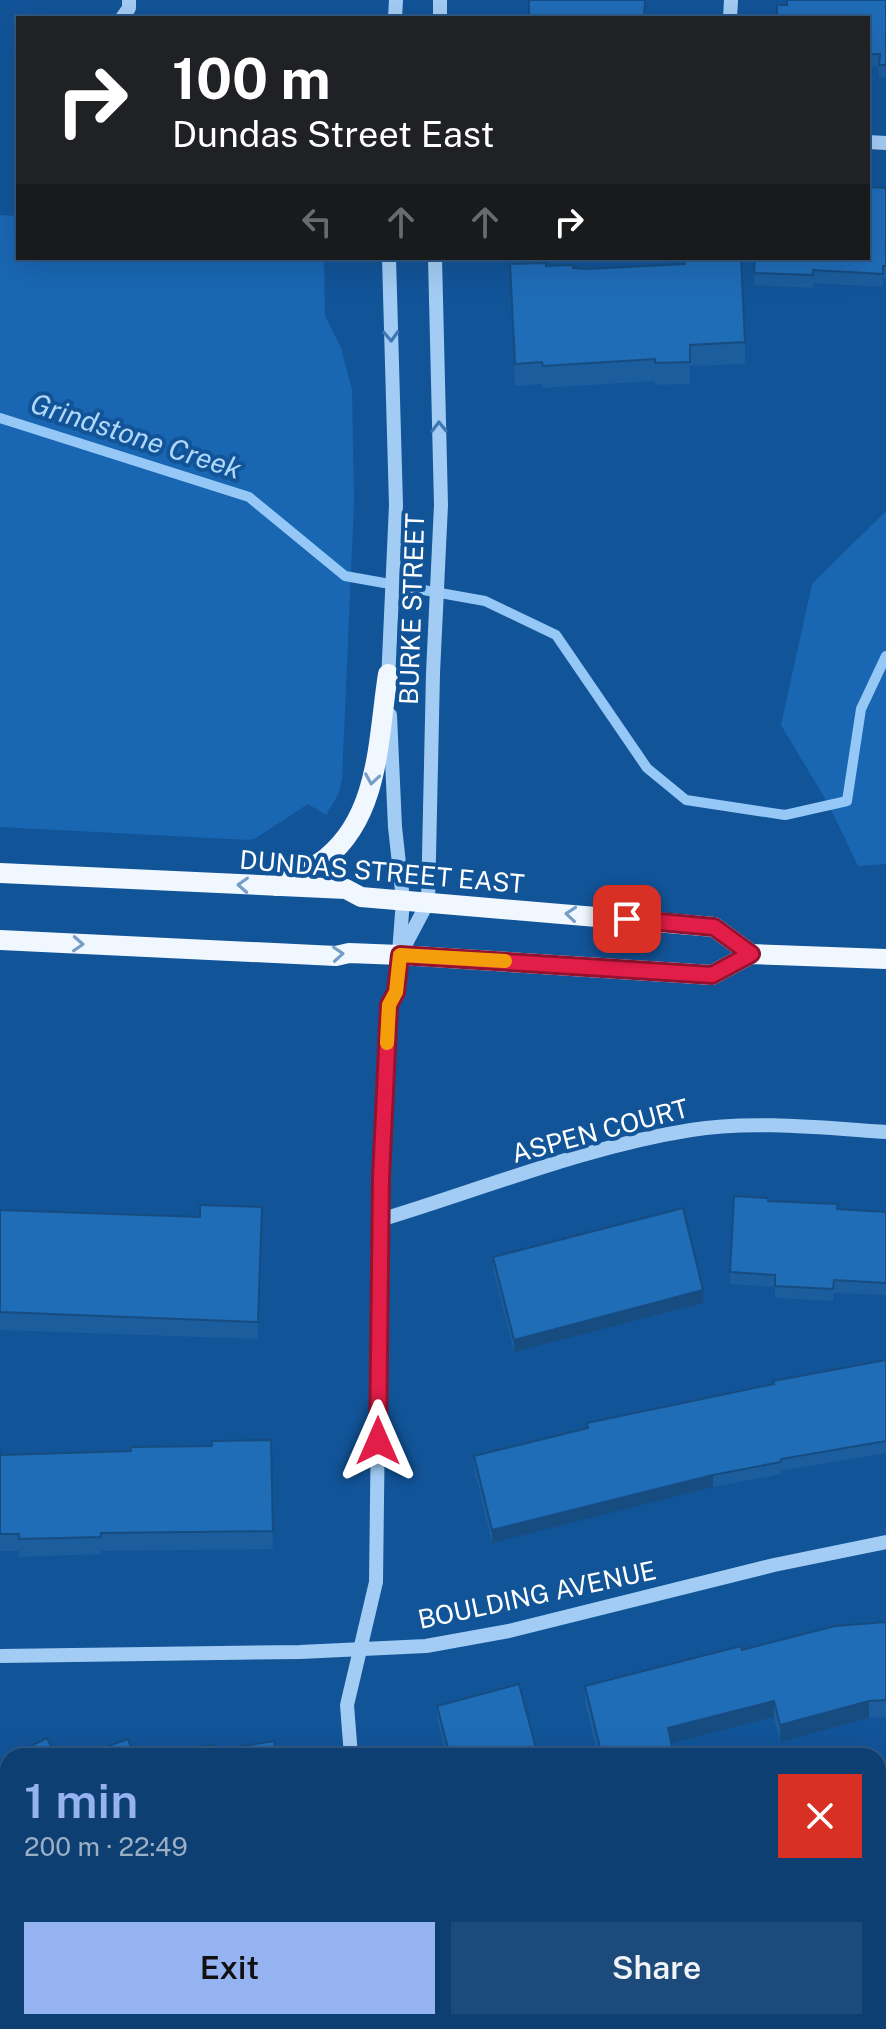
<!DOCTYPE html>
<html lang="en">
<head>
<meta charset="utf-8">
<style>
	:root { --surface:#0e3f72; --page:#1c4a7a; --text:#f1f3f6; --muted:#9bafc4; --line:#2e5884; --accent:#95b2f1 }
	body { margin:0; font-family:"Public Sans",sans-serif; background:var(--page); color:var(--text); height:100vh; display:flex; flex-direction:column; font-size:30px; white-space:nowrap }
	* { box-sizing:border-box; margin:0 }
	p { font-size:26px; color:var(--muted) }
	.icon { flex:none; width:44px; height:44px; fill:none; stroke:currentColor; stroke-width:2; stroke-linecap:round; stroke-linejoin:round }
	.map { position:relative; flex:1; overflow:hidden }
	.side { position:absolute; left:0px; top:1748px; width:886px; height:282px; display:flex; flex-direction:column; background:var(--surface); border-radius:24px 24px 0 0; box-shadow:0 8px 32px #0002,0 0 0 2px var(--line) }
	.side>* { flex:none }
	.guide { position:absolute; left:16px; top:16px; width:854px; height:244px; border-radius:0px; box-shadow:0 8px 32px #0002,0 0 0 2px var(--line); background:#202124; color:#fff; overflow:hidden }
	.pin { position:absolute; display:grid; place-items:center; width:68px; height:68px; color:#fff; margin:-34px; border-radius:16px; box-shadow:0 4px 12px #0006 }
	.me { position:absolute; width:88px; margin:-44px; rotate:0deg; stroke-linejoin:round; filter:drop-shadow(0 0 6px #0008) }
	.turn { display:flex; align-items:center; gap:28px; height:168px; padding:0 24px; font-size:36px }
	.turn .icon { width:104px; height:104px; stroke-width:2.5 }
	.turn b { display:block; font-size:56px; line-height:68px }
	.lanes { display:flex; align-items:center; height:76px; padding:0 24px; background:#0003; justify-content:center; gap:40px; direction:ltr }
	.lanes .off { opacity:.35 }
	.round { display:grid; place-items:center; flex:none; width:84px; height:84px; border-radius:0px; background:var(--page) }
	.head { display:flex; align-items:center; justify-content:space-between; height:136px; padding:0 24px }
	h1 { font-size:48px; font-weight:600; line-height:60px; color:var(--accent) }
	.cta { display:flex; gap:16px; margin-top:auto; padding:16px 24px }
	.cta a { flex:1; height:92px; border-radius:0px; background:var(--accent); color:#111; font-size:32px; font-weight:600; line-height:92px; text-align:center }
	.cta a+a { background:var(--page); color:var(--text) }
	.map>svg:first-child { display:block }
	.green { fill:#1967b3 }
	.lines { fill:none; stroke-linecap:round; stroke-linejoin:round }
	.stream { stroke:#95c8f7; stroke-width:10 }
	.minor { stroke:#a3ccf4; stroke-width:14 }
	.major { stroke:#f0f7ff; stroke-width:20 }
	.wall { fill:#1b5d9d }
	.shaded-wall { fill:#164c80 }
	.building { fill:#1f6cb7; stroke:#164c80; stroke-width:2 }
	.oneway { stroke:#3e78b4 }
	.oneway2 { stroke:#769dc6 }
	.route-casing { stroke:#92132f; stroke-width:20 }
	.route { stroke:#e11d48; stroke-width:14 }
	.slow { stroke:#f59e0b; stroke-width:14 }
	.labels { text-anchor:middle; stroke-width:8; stroke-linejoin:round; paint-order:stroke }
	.street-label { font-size:26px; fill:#fff; stroke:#125498 }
	.water-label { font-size:28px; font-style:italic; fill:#b0d6fa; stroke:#125498 }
</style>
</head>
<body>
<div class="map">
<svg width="886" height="2029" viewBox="0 0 886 2029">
	<rect width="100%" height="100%" fill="#125498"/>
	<g class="green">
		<path d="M 0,215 L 18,216 L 18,258 L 324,258 L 325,316 L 341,348 L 352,390 L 354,502 L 342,779 L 339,793 L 326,815 L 308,804 L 256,838 L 249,840 L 0,827 Z"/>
		<path d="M 886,511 L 886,864 L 858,866 L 829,805 L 781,725 L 812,584 Z"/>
		<path d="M 0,1912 L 8,1926 L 8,2022 L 61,2022 L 65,2029 L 0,2029 Z"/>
	</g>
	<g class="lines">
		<path class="stream" d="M 0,418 L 249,497 L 345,576 L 485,601 L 556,635 L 647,768 L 686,800 L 785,815 L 847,801 L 861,709 L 886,656"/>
		<g class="minor">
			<path d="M 122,18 L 129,8 L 129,0"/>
			<path d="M 395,18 L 396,0"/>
			<path d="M 440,18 L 440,0"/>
			<path d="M 730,18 L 731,0"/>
			<path d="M 868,142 L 886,143"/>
			<path d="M 388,682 L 396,505 L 389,258"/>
			<path d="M 402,951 L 428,902 L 433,673 L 441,505 L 435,258"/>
			<path d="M 380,1220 C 483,1189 584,1147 691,1130 C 750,1120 825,1128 886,1132"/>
			<path d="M 0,1656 L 300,1652 L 426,1646 L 509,1631 L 774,1565 L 886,1542"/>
			<path d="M 351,1756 L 347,1705 L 376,1582 L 381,1178 L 389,1005 L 396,992 L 403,900 L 395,827 L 390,715"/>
			<path d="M 386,2022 L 388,2029"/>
		</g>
		<g class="major">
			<path d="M 0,873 L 346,889 L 361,897 L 714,927 L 751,954"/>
			<path d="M 277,886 C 293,877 312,869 326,858 C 380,815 378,737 388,674"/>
			<path d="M 0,940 L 336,956 L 349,953 L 400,955 L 712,975 L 751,954 L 886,959"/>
		</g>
	</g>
	<g class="wall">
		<path d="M 886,0 L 886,77 L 879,77 L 879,67 L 868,66 L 868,18 Z"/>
		<path d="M 886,188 L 886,279 L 883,279 L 883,287 L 813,283 L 813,288 L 754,285 L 755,258 Z"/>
		<path d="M 510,264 L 573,268 L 745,342 L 745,364 L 690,366 L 690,384 L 655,385 L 655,381 L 543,388 L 542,384 L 515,386 Z"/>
		<path d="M 768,1201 L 837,1209 L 886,1212 L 886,1295 L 834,1293 L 833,1301 L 775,1298 L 775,1287 L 730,1284 L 730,1272 Z"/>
		<path d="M 0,1210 L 262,1225 L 258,1339 L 0,1330 Z"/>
		<path d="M 493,1257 L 703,1303 L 514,1352 L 493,1269 Z"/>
		<path d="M 886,1360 L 886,1453 L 781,1471 L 781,1474 L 713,1487 L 492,1543 L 474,1468 L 474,1456 L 587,1428 L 587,1423 Z"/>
		<path d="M 271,1440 L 273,1549 L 101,1551 L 101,1554 L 19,1557 L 19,1551 L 0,1551 L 0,1449 L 0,1455 L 131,1451 L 212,1446 Z"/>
		<path d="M 886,1622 L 886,1717 L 869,1718 L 780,1742 L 774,1717 L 671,1743 L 673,1756 L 598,1756 L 585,1703 L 585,1686 L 742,1650 Z"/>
		<path d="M 437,1706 L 538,1756 L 447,1756 L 437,1719 Z"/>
	</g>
	<g class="shaded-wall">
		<path d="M 703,1290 L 703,1303 L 514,1352 L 514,1340 Z"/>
		<path d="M 713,1475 L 713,1487 L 492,1543 L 492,1530 Z"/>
		<path d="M 774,1701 L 774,1717 L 668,1744 L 668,1728 Z"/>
		<path d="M 869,1701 L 869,1718 L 780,1742 L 780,1725 Z"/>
		<path d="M 673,1751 L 673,1756 L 654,1756 Z"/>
		<path d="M 8,1813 L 8,1825 L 0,1829 L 0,1817 Z"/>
		<path d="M 886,1924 L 886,1942 L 878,1950 L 878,1932 Z"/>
		<path d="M 846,2022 L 853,2022 L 850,2029 L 843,2029 Z"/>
	</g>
	<g class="building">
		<path d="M 529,0 L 645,0 L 644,18 L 529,18 Z"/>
		<path d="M 787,0 L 886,0 L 886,65 L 879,65 L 880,54 L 868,54 L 868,18 L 777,18 L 777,5 L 787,5 Z"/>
		<path d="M 868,187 L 886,188 L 886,266 L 883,266 L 883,274 L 813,270 L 813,275 L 754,273 L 755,258 L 868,258 Z"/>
		<path d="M 684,258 L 741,258 L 745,342 L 690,345 L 690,362 L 655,363 L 655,359 L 543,366 L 542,362 L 515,364 L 510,264 L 546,263 L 546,266 L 573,265 L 573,268 L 586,269 L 685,264 Z"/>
		<path d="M 734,1196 L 768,1198 L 768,1201 L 838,1204 L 837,1209 L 886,1212 L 886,1283 L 834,1280 L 833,1289 L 775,1286 L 775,1275 L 730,1272 Z"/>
		<path d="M 200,1205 L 262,1207 L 258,1322 L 0,1312 L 0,1210 L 200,1217 Z"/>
		<path d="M 683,1208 L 703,1290 L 514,1340 L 493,1257 Z"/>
		<path d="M 886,1360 L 886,1441 L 781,1459 L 781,1462 L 713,1475 L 492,1530 L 474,1456 L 588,1428 L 587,1423 L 774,1384 L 773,1381 Z"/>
		<path d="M 271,1440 L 273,1531 L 101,1533 L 101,1537 L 19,1539 L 19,1534 L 0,1534 L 0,1449 L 0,1455 L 131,1451 L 131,1447 L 212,1446 L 212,1441 Z"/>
		<path d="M 886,1622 L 886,1700 L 869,1701 L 780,1725 L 774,1701 L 668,1728 L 673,1751 L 654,1756 L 602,1756 L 585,1686 L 741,1646 L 742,1650 L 835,1626 Z"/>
		<path d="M 519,1684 L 538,1756 L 450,1756 L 437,1706 Z"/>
		<path d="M 47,1738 L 56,1756 L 11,1756 Z"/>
		<path d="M 128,1739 L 134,1756 L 80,1756 Z"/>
		<path d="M 274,1741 L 277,1756 L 139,1756 L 213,1745 L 214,1751 Z"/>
		<path d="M 8,1757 L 8,1813 L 0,1817 L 0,1761 Z"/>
		<path d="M 878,1841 L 886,1849 L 886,1924 L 878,1932 Z"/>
		<path d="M 227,2022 L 290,2022 L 292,2029 L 228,2029 Z"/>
		<path d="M 481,2022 L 573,2022 L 575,2029 L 483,2029 Z"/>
		<path d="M 765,2022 L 846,2022 L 843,2029 L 763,2029 Z"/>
	</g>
	<defs><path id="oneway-chevron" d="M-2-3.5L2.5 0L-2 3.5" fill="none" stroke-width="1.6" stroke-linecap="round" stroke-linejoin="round" transform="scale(2)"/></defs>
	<g class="oneway">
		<use href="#oneway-chevron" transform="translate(391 336) rotate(88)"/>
		<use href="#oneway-chevron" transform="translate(439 427) rotate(-91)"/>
	</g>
	<g class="oneway2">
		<use href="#oneway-chevron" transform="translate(372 779) rotate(99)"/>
		<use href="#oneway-chevron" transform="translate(243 885) rotate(-177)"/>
		<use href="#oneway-chevron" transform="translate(571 914) rotate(-175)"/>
		<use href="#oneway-chevron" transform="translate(78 944) rotate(3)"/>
		<use href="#oneway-chevron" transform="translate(338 954) rotate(-4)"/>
	</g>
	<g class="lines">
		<defs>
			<path id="route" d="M 378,1441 L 381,1178 L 389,1005 L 396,992 L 400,955 L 712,975 L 751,954 L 714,927 L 627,919"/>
		</defs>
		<use href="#route" class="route-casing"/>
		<use href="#route" class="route"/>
		<path class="slow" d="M 387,1043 L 389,1005 L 396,992 L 400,955 L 505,961"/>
	</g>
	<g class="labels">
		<g class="street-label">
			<text transform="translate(412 609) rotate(-88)" y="9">BURKE STREET</text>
			<text transform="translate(382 872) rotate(5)" y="9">DUNDAS STREET EAST</text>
			<text transform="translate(600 1131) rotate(-15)" y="9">ASPEN COURT</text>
			<text transform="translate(537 1595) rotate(-12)" y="9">BOULDING AVENUE</text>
		</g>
		<g class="water-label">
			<text transform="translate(136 436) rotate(18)" y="10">Grindstone Creek</text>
		</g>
	</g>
</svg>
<div class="pin" style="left:627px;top:919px;background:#d93025"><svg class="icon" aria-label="arrive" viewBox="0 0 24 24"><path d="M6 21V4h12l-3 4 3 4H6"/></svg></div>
<svg class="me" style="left:378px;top:1441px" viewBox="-20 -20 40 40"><path d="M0-17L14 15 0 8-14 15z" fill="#e11d48" stroke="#fff" stroke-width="4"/></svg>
<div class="guide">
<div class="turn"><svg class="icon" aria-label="right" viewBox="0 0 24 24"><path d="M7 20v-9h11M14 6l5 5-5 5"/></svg><div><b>100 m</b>Dundas Street East</div></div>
<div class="lanes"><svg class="icon off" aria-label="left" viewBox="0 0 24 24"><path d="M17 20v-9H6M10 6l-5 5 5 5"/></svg><svg class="icon off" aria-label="ahead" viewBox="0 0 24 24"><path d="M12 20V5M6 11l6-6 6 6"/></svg><svg class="icon off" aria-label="ahead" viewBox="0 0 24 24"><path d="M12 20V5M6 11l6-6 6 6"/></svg><svg class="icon" aria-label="right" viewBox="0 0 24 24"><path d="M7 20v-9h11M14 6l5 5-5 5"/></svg></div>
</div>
<section class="side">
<div class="head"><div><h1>1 min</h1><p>200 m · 22:49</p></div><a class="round" style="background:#d93025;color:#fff"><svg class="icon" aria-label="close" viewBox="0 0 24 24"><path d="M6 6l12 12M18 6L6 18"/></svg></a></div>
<div class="cta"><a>Exit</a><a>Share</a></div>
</section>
</div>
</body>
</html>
